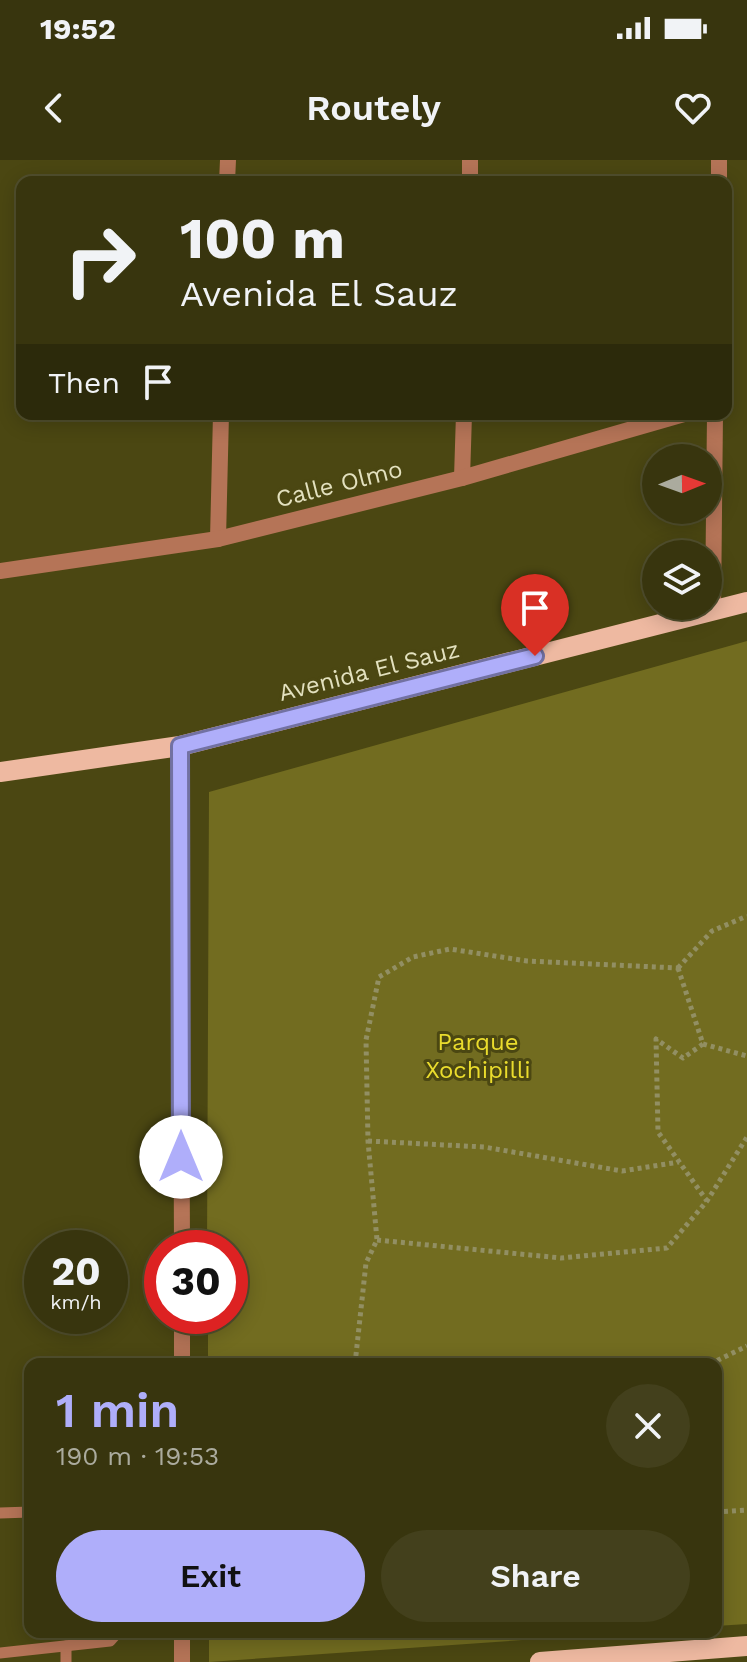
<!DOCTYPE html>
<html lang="en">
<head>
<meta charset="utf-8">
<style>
	:root { --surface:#38350e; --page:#43401c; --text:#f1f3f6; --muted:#abab9e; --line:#52502e; --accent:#afaefa }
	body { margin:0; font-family:"Work Sans",sans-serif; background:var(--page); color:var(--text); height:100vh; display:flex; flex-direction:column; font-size:30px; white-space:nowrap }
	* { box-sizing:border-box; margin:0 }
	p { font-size:26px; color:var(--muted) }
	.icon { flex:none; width:44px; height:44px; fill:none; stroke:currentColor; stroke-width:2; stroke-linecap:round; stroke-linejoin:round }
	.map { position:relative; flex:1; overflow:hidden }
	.details { position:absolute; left:24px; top:1198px; width:698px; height:280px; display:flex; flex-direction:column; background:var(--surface); border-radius:16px; box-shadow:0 4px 20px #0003,0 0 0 2px var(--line) }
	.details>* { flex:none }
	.hud { position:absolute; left:16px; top:16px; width:716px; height:244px; border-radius:16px; box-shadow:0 4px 20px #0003,0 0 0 2px var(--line); background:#38350e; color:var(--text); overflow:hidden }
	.needle { width:52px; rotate:89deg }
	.buttons { position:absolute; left:642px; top:284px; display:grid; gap:16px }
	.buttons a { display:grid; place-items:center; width:80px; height:80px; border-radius:50%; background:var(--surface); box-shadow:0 4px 20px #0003,0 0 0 2px var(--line); font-size:40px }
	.speed { position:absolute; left:24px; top:1070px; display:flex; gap:16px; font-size:40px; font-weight:700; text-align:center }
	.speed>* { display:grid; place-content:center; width:104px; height:104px; border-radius:50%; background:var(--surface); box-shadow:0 4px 20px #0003,0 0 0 2px var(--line); line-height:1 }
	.speed small { font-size:20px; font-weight:400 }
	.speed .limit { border:12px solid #d22; background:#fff; color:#111 }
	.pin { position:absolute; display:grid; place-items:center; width:68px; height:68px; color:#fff; margin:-82px -34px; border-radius:50% 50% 50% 0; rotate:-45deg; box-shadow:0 0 8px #0007 }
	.pin .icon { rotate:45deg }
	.me { position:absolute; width:88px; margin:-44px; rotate:0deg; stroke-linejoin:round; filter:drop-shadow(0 0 6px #0008) }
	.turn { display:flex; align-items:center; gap:28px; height:168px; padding:0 32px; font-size:36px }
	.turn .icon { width:104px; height:104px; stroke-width:2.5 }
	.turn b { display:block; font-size:56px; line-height:68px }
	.then { display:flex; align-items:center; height:76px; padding:0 32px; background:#0003; gap:16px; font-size:30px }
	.round { display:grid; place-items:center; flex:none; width:84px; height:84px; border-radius:42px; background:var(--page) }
	.overview { display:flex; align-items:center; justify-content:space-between; height:136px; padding:0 32px }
	h1 { font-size:48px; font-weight:600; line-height:60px; color:var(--accent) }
	.cta { display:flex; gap:16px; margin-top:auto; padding:16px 32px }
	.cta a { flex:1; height:92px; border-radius:48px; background:var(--accent); color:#111; font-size:32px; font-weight:600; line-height:92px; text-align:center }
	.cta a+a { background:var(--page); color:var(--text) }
	.status { display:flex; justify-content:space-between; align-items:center; height:56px; padding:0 40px; background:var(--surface); direction:ltr }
	.status svg { height:22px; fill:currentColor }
	header { display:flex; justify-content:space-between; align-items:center; height:104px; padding:0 32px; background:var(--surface); font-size:36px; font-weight:600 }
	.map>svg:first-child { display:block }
	.green { fill:#726c20 }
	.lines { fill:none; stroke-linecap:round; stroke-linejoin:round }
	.path { stroke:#928f63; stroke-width:5; stroke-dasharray:4 4; stroke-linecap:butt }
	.lane { stroke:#b57457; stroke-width:11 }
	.street { stroke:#b57457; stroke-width:16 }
	.primary { stroke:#eeb9a1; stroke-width:20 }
	.route-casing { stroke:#7271a2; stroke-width:20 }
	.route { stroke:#afaefa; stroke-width:14 }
	.labels { text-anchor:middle; stroke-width:6; stroke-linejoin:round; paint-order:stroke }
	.street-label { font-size:24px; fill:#e3e1bf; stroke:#4b4712 }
	.park-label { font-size:24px; fill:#eadc2d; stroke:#4b4712 }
</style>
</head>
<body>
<div class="status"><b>19:52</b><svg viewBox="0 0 49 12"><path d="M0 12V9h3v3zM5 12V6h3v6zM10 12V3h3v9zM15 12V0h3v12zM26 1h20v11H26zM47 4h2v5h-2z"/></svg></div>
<header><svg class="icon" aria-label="back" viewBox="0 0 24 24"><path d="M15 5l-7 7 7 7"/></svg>Routely<svg class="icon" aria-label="heart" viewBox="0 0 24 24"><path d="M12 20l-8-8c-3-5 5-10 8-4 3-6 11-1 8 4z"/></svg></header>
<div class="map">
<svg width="747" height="1502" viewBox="0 0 747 1502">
	<rect width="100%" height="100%" fill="#4b4712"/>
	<g class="green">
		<path d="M 747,481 L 747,1464 L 716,1466 L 716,1204 L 208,1204 L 208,1156 L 230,1156 L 230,1088 L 207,1088 L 209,632 Z"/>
		<path d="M 209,1472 L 637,1472 L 209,1502 Z"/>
	</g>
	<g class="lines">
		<g class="path">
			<path d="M 678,808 L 703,884 L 747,896"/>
			<path d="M 678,808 L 712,771 L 747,756"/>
			<path d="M 703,884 L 683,898 L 656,879 L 658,972 L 707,1041"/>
			<path d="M 368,981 L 484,987 L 622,1011 L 679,1002"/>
			<path d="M 377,1080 L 561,1098 L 667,1088 L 707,1041 L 747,977"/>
			<path d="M 355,1204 L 366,1103 L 377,1080 L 368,981 L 366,880 L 379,817 L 413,797 L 450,789 L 527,801 L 678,808"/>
			<path d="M 710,1204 L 747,1186"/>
			<path d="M 716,1352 L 747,1350"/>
		</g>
		<g class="lane">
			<path d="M 0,1353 L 30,1352"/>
			<path d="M 66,1486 L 66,1502"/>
			<path d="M 0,1493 L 110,1481 L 118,1472"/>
		</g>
		<g class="street">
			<path d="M 227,22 L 228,0"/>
			<path d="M 470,22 L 470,0"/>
			<path d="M 719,22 L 719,0"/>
			<path d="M 462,318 L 464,254"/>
			<path d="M 218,379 L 221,254"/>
			<path d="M 0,411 L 218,379 L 462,318 L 684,254"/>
			<path d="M 713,451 L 715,254"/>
			<path d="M 180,586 L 182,1088"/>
			<path d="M 182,1156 L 182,1204"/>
			<path d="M 182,1472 L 182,1502"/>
		</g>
		<g class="primary">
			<path d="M 0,612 L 180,586 L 747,442"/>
			<path d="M 540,1502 L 747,1486"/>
		</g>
	</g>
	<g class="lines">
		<defs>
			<path id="route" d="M 181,997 L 180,586 L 535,496"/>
		</defs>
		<use href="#route" class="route-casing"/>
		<use href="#route" class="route"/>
	</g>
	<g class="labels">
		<g class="street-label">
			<text transform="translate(339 324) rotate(-14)" y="8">Calle Olmo</text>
			<text transform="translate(369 511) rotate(-14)" y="8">Avenida El Sauz</text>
		</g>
		<g class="park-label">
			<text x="478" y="890">Parque<tspan x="478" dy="28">Xochipilli</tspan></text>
		</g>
	</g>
</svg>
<div class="buttons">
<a><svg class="needle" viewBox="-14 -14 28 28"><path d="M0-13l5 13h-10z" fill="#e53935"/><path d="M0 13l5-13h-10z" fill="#abab9e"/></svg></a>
<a><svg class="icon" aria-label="layers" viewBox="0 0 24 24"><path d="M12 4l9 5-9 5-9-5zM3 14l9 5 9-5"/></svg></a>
</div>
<div class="speed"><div>20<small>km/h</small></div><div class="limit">30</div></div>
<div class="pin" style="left:535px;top:496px;background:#d93025"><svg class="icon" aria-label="arrive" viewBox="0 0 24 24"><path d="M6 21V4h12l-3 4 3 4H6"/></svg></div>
<svg class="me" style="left:181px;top:997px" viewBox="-20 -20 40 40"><circle r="19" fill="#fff"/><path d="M0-13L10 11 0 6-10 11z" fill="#afaefa"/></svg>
<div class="hud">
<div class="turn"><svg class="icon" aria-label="right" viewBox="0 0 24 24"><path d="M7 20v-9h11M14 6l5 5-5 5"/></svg><div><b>100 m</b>Avenida El Sauz</div></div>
<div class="then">Then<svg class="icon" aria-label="arrive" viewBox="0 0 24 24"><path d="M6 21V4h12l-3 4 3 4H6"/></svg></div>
</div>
<section class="details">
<div class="overview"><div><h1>1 min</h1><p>190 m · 19:53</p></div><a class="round"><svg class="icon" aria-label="close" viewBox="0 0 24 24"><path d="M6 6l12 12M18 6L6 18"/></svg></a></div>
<div class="cta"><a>Exit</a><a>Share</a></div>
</section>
</div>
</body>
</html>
